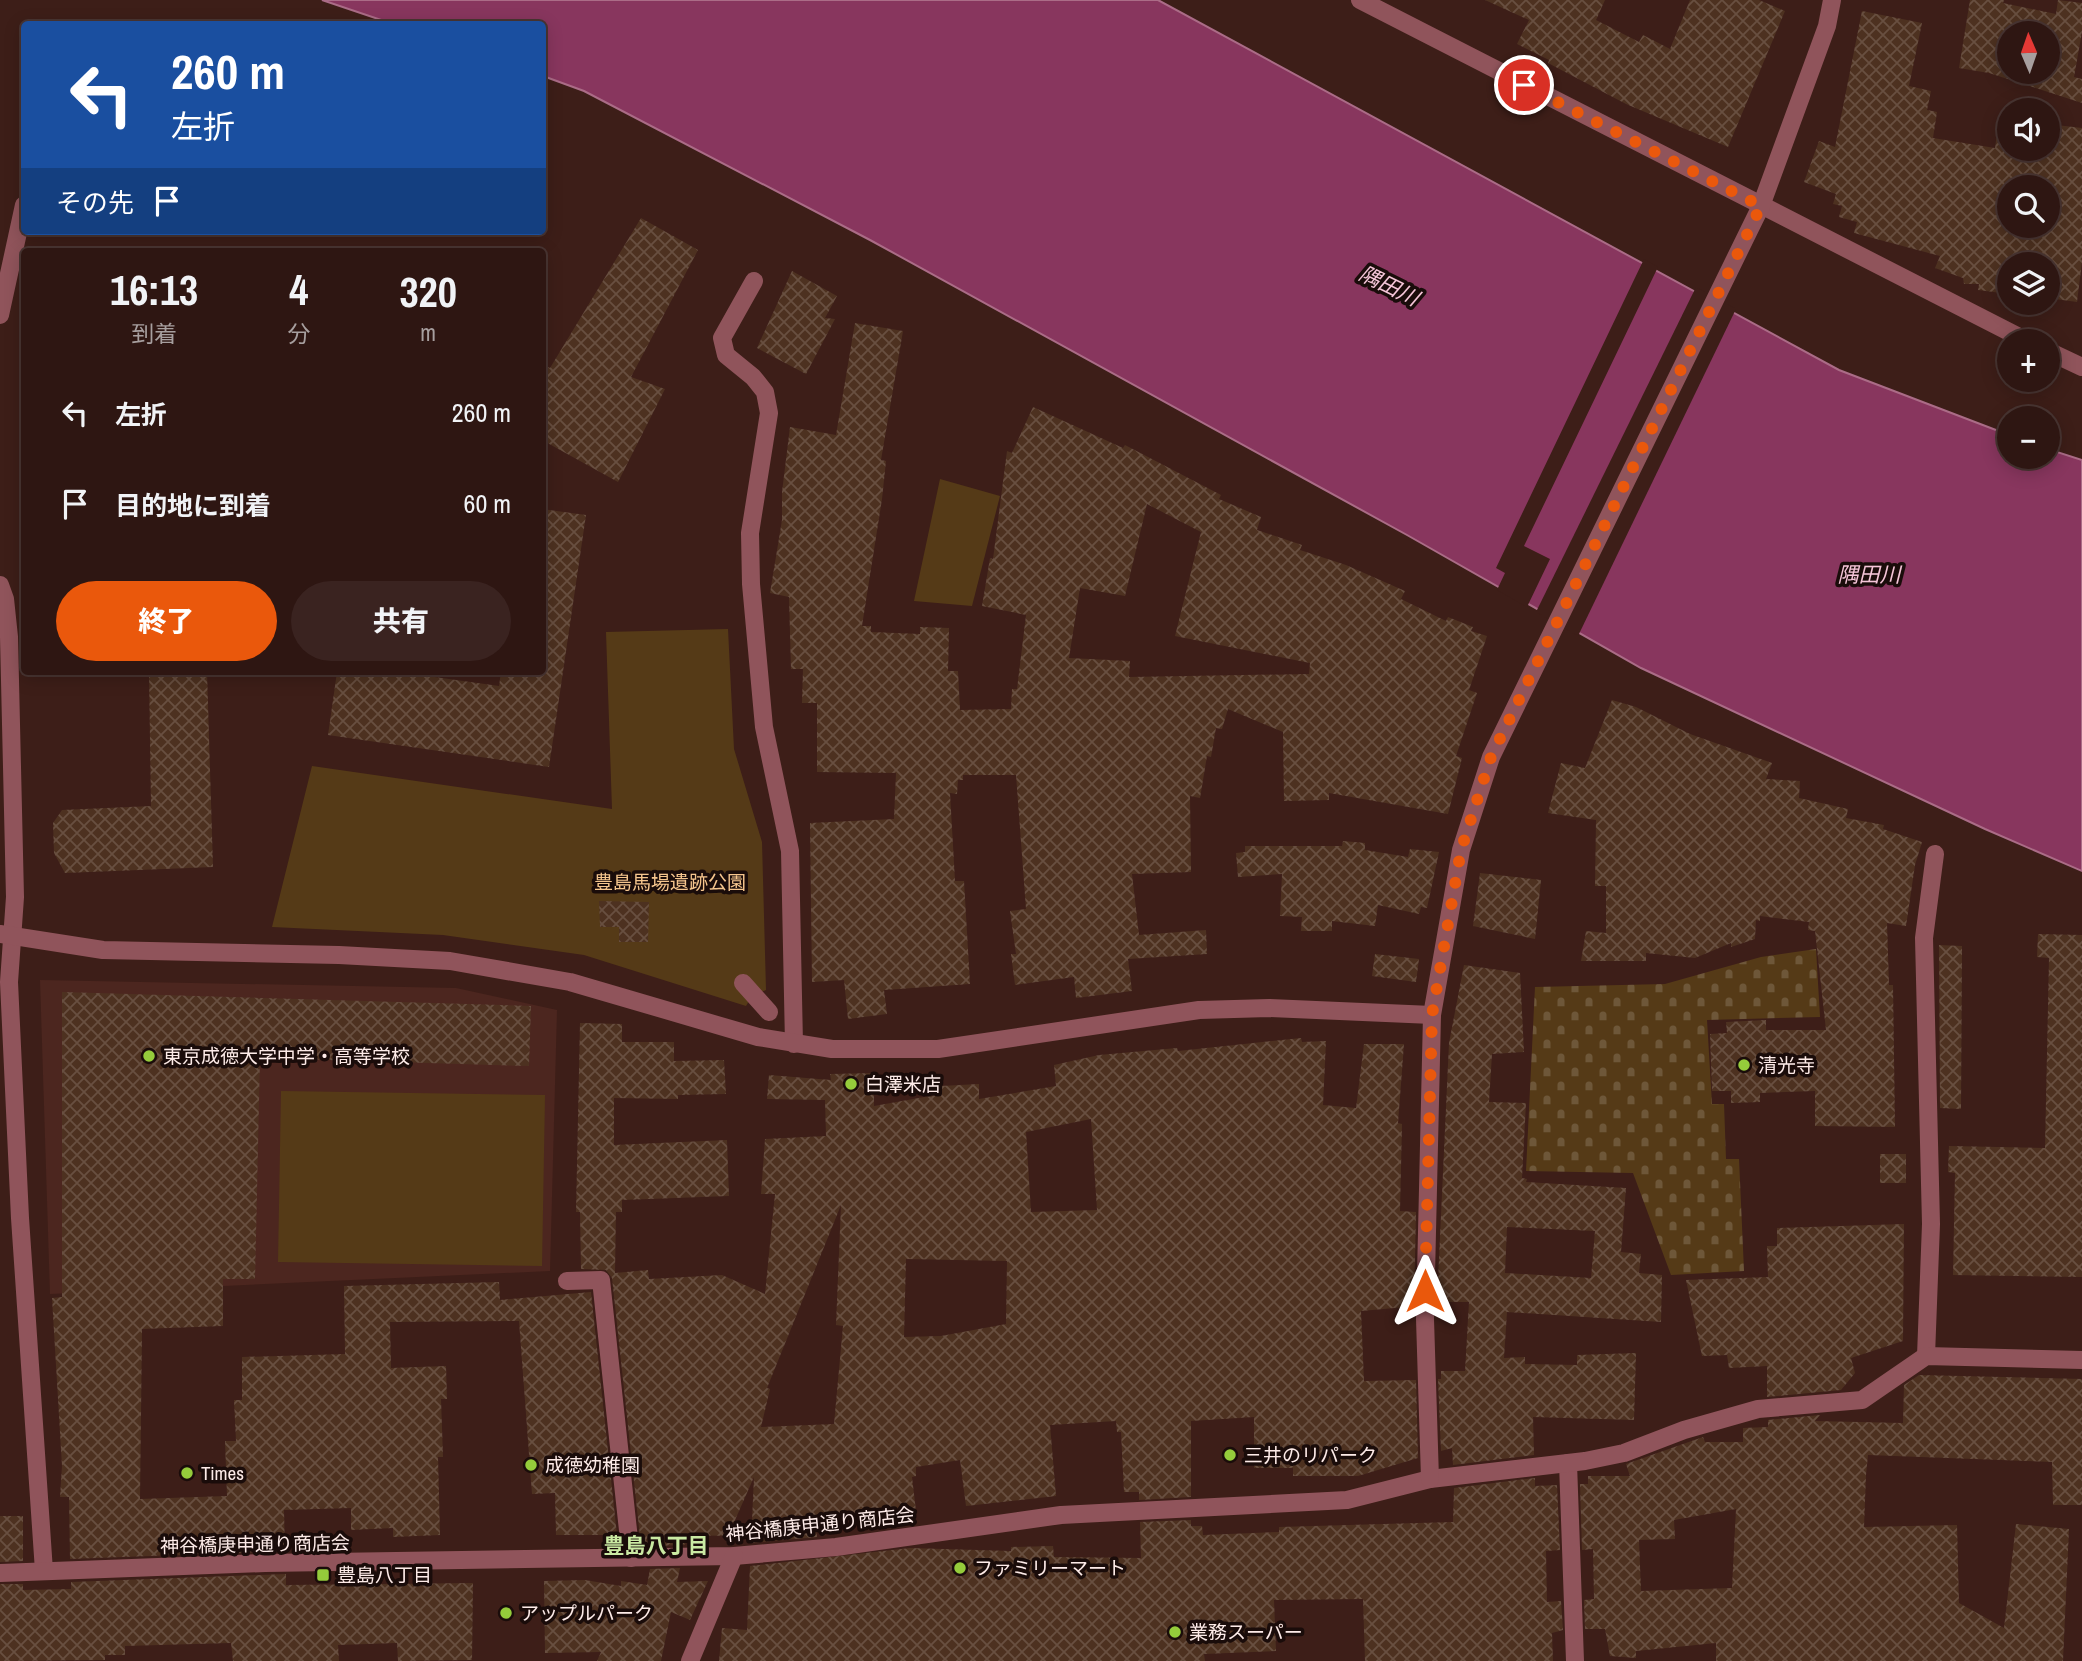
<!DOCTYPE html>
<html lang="ja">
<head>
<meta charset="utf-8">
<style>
	:root { --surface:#2e1612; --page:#3a2320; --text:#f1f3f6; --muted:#a79f9f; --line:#493532; --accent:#ea580c }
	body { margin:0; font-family:"Archivo Narrow","Noto Sans JP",sans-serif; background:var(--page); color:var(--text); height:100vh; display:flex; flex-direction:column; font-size:26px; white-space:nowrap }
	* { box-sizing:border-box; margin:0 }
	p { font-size:23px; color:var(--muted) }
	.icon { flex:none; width:38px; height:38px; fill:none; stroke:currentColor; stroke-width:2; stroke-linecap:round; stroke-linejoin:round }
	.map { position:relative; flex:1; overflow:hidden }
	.sheet { position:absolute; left:21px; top:248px; width:525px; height:427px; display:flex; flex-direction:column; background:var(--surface); border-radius:7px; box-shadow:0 4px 18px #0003,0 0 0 2px var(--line) }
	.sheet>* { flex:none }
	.top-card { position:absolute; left:21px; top:21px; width:525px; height:214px; border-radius:7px; box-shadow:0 4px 18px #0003,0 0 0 2px var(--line); background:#1a4fa0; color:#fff; overflow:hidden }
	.needle { width:46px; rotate:358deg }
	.buttons { position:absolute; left:1997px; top:21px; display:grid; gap:14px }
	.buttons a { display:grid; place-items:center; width:63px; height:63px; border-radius:50%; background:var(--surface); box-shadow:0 4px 18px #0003,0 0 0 2px var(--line); font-size:35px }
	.pin { position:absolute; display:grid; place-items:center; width:60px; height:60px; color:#fff; margin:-30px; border:4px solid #fff; border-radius:50%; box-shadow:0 2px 7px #0007 }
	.me { position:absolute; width:77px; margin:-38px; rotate:0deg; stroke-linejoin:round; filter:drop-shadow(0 0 5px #0008) }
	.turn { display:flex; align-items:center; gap:24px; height:147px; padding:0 35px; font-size:32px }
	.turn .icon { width:91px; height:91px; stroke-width:2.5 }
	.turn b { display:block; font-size:49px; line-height:60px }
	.then { display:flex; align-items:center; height:66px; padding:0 35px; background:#0003; gap:14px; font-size:26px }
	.eta { display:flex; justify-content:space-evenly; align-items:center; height:119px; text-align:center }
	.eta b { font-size:42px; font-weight:800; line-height:49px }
	.cta { display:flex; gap:14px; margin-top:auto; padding:14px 35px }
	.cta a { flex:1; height:80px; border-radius:42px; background:var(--accent); color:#fff; font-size:28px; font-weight:800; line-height:80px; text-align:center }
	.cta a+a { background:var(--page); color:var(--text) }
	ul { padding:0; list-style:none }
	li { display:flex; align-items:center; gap:21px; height:91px; padding:0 35px }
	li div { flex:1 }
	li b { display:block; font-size:26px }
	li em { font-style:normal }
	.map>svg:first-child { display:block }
	.built { fill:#4c261f }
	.green { fill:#553a17 }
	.cemetery { fill:url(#cemetery-stones) }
	.water { fill:#88365e; stroke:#ab6c87; stroke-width:2 }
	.pier { fill:#3d1e18 }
	.building { fill:url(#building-cross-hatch); fill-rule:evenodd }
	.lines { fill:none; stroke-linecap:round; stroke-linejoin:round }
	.pedestrian { stroke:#90545b; stroke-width:18 }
	.minor { stroke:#90545b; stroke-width:18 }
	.tertiary { stroke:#90545b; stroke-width:18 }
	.route { stroke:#ea580c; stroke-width:12; stroke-dasharray:0 21.6 }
	.poi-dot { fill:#95cc3b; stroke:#1a0c0a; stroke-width:2.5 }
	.labels { text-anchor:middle; stroke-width:7; stroke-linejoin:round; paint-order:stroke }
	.park-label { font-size:19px; fill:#f6c68e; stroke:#1a0c0a }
	.poi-label { font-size:19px; fill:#fdebe8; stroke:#1a0c0a; text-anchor:start }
	.street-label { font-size:19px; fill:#fdebe8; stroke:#1a0c0a }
	.water-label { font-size:21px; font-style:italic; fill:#f6c6d9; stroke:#1a0c0a }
	.neighbourhood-label { font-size:21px; font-weight:bold; fill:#caeaa3; stroke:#1a0c0a }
</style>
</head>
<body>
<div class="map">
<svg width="2082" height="1661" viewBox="0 0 2082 1661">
	<defs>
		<pattern id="cemetery-stones" width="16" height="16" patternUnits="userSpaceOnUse" patternTransform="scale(1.75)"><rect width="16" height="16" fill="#553a17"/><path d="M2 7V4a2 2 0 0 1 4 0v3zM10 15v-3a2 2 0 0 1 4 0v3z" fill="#6e5739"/></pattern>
		<pattern id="building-cross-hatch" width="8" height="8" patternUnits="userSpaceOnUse" patternTransform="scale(1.75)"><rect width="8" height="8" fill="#4d3120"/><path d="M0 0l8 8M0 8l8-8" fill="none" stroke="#684f40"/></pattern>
	</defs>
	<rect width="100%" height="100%" fill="#3d1e18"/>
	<path class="built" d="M 40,980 L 456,988 L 557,1010 L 550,1271 L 50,1294 Z"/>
	<g class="green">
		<path d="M 940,479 L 1000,496 L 972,606 L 914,601 Z"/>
		<path d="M 728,629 L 734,749 L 762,842 L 766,990 L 752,996 L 746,1006 L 584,955 L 443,935 L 272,927 L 312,766 L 612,809 L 606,632 Z"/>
		<path d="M 281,1091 L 545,1095 L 542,1266 L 278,1262 Z"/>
	</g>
	<path class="cemetery" d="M 1816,949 L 1820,1017 L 1707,1020 L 1712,1104 L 1724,1104 L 1726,1159 L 1739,1159 L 1744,1271 L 1671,1275 L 1633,1173 L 1526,1171 L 1535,987 L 1665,984 L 1761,957 Z"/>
	<path class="water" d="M 322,0 L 1158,0 L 1839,370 L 2009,435 L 2009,457 L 2048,457 L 2048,449 L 2082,460 L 2082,871 L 1985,829 L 1641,668 L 1407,535 L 870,240 L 584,91 L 543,76 L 542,24 L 393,24 Z"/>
	<g class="pier">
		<path d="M 1644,259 L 1658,267 L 1524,546 L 1550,559 L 1527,607 L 1497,590 L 1505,573 L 1496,568 Z"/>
		<path d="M 1696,287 L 1736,309 L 1578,636 L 1536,612 Z"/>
	</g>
	<g class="building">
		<path d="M 1485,0 L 1605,0 L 1596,20 L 1639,42 L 1643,35 L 1670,49 L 1690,0 L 1759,0 L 1785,11 L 1728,147 L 1626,104 L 1548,63 L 1549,60 L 1517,44 L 1529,20 Z"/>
		<path d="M 1970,0 L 2004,0 L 2003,3 L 2056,14 L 2058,0 L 2082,3 L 2082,32 L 2074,77 L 2082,79 L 2082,103 L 1989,73 L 1959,68 ZM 2009,33 L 2048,33 L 2048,72 L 2009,72 Z"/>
		<path d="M 1862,11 L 1922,23 L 1909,86 L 1931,91 L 1927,110 L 1937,112 L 1933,138 L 1995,148 L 1999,118 L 2009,119 L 2009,149 L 2048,149 L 2048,124 L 2082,128 L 2082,262 L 2077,302 L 2048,298 L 2048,264 L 2009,264 L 2009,294 L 1978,290 L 1979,284 L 1964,284 L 1963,278 L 1935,268 L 1940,256 L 1854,233 L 1857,222 L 1839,217 L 1842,206 L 1833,204 L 1836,194 L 1804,182 L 1819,141 L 1835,147 ZM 2009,187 L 2048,187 L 2048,226 L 2009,226 Z"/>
		<path d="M 641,218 L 698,250 L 631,377 L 665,389 L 618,482 L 542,440 L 542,364 L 550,368 Z"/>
		<path d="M 792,271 L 837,296 L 825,318 L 835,319 L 806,374 L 757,348 Z"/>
		<path d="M 855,323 L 903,331 L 881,460 L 886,461 L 882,499 L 862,626 L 871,626 L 871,632 L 920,634 L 920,627 L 949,628 L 948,671 L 958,671 L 960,710 L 1011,709 L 1012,689 L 1017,689 L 1026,615 L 982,606 L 990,558 L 993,559 L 1007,451 L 1012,453 L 1033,407 L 1123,448 L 1125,445 L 1221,495 L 1219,499 L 1261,517 L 1257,530 L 1302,545 L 1300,550 L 1346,565 L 1405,591 L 1401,599 L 1446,621 L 1448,617 L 1473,627 L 1471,631 L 1487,636 L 1469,690 L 1477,693 L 1456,756 L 1462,758 L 1448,814 L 1329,793 L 1329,800 L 1284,801 L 1283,732 L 1228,709 L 1222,729 L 1216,728 L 1211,757 L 1207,756 L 1200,798 L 1190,796 L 1191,872 L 1132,874 L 1139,935 L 1206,930 L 1207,954 L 1128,959 L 1132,991 L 1076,998 L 1074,977 L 1015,985 L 1011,954 L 1016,954 L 1010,911 L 1026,909 L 1016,775 L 963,775 L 963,780 L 958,780 L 957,794 L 950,793 L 955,881 L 964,881 L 970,984 L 884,990 L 887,1014 L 848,1019 L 844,980 L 812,982 L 810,823 L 894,819 L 896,773 L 817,772 L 817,703 L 802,703 L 803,669 L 791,669 L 789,597 L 770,593 L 782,520 L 782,492 L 790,427 L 836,435 ZM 1147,504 L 1201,532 L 1175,636 L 1310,663 L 1309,674 L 1129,677 L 1130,661 L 1069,658 L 1080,588 L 1125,596 Z"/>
		<path d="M 542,509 L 586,515 L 549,767 L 328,735 L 337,672 L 399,672 L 499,686 L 501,672 L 542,672 Z"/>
		<path d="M 149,672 L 207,672 L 213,867 L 65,873 L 54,853 L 53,823 L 62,810 L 151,806 Z"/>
		<path d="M 1612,700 L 1636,707 L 1690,734 L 1772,763 L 1766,779 L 1800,781 L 1799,798 L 1848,809 L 1846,818 L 1884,825 L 1883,829 L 1922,842 L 1915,865 L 1906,926 L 1887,923 L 1889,985 L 1893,985 L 1895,1127 L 1815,1126 L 1815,1091 L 1760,1093 L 1760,1102 L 1731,1103 L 1731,1091 L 1712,1091 L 1710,1034 L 1727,1033 L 1726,1022 L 1766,1020 L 1766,1030 L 1826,1030 L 1815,931 L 1808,930 L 1809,922 L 1760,916 L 1760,921 L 1756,920 L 1755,939 L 1731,947 L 1731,943 L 1695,958 L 1646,953 L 1646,961 L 1581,961 L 1586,931 L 1606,933 L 1606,886 L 1595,886 L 1596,820 L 1548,813 L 1561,763 L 1585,768 Z"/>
		<path d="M 1343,841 L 1365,843 L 1365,850 L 1408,857 L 1410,849 L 1439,852 L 1427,908 L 1421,907 L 1419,914 L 1378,905 L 1375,926 L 1332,921 L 1332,931 L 1301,931 L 1302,917 L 1280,916 L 1282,874 L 1238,877 L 1236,853 L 1245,852 L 1245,846 L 1342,846 Z"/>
		<path d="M 1480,873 L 1541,880 L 1535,939 L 1473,926 Z"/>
		<path d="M 599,901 L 649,902 L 648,942 L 619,942 L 619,927 L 600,927 Z"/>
		<path d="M 2038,934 L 2082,935 L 2082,1277 L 1953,1275 L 1955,1173 L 1948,1172 L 1949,1146 L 2045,1148 L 2049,958 L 2037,957 Z"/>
		<path d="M 1939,945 L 1962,946 L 1961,1109 L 1940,1108 Z"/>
		<path d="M 1375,954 L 1419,959 L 1416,982 L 1372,976 Z"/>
		<path d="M 1464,965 L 1520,973 L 1524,1052 L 1492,1054 L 1489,1102 L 1526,1103 L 1522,1178 L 1527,1179 L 1526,1182 L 1626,1188 L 1621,1252 L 1641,1254 L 1639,1273 L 1662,1275 L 1661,1322 L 1507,1312 L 1504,1358 L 1525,1357 L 1525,1364 L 1577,1365 L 1577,1355 L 1636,1353 L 1634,1420 L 1533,1417 L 1534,1455 L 1453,1465 L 1452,1448 L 1441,1451 L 1438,1379 L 1441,1379 L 1441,1371 L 1465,1371 L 1469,1302 L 1437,1302 L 1449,1043 ZM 1507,1227 L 1595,1231 L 1591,1278 L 1505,1273 Z"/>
		<path d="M 62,992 L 531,1006 L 529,1066 L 260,1058 L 255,1279 L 223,1279 L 223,1326 L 142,1329 L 140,1499 L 227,1496 L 225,1441 L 236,1441 L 234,1400 L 242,1400 L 242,1357 L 345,1354 L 344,1286 L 499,1282 L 500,1300 L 591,1292 L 617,1535 L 556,1535 L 555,1493 L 532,1494 L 519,1321 L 390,1322 L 391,1368 L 446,1366 L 447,1399 L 441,1399 L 443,1457 L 438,1457 L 440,1535 L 393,1537 L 393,1528 L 351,1530 L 351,1508 L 284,1510 L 285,1551 L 70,1559 L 69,1497 L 60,1497 L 62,1466 L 52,1298 L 62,1297 Z"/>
		<path d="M 580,1023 L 622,1024 L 622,1042 L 674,1042 L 674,1061 L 724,1060 L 726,1094 L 678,1095 L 678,1099 L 614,1098 L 614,1145 L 727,1140 L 729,1196 L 622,1200 L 622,1212 L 616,1212 L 615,1273 L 648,1270 L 649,1279 L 722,1275 L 765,1294 L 775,1194 L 761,1194 L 765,1139 L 826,1136 L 825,1100 L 767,1099 L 769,1075 L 831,1080 L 830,1074 L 874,1073 L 874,1106 L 941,1094 L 940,1086 L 979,1084 L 979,1099 L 1056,1086 L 1054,1065 L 1099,1055 L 1177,1048 L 1178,1051 L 1301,1038 L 1302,1042 L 1326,1041 L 1323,1105 L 1356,1108 L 1364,1044 L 1404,1044 L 1398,1123 L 1402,1124 L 1400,1211 L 1416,1212 L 1414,1303 L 1406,1303 L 1406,1307 L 1361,1311 L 1364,1381 L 1416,1380 L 1418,1458 L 1358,1476 L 1293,1476 L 1293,1468 L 1254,1468 L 1254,1417 L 1191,1421 L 1191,1497 L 1139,1500 L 1139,1492 L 1124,1492 L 1121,1432 L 1117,1432 L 1116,1421 L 1050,1425 L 1056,1496 L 966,1506 L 960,1460 L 916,1467 L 916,1476 L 912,1477 L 916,1511 L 816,1522 L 817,1537 L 751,1543 L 754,1477 L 728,1536 L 687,1535 L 685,1545 L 649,1546 L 640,1537 L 612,1278 L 606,1270 L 581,1269 L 580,1212 L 576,1212 ZM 1091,1119 L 1097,1210 L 1031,1212 L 1026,1132 ZM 841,1205 L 836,1325 L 843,1326 L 834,1424 L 761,1427 L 770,1389 L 767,1388 ZM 906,1259 L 1007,1261 L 1006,1324 L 941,1336 L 904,1337 Z"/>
		<rect x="1880" y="1154" width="26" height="29"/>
		<path d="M 1904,1224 L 1903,1341 L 1851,1358 L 1855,1373 L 1841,1390 L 1767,1397 L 1767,1366 L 1729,1368 L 1727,1355 L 1702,1356 L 1686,1280 L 1768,1277 L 1767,1246 L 1777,1246 L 1777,1228 Z"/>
		<path d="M 1919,1375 L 2082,1379 L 2082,1505 L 2053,1505 L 2052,1462 L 1868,1455 L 1866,1475 L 1864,1527 L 1957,1525 L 1959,1603 L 2004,1628 L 2016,1524 L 2069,1529 L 2063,1661 L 1716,1661 L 1716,1643 L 1636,1651 L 1636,1658 L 1610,1656 L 1605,1629 L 1585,1629 L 1584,1600 L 1594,1599 L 1593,1549 L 1582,1550 L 1580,1484 L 1588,1484 L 1588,1476 L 1630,1476 L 1626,1464 L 1703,1437 L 1705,1442 L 1743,1442 L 1743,1428 L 1768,1427 L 1768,1420 L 1820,1415 L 1815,1421 L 1903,1423 L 1904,1385 ZM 1736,1509 L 1732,1588 L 1641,1591 L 1639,1540 L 1675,1539 L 1674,1520 Z"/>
		<path d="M 1535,1478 L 1535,1486 L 1557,1485 L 1560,1550 L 1546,1551 L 1547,1602 L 1561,1601 L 1563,1630 L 1552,1633 L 1553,1661 L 1365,1661 L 1363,1599 L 1274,1600 L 1276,1651 L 1204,1654 L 1205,1661 L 719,1661 L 722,1628 L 747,1630 L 750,1566 L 910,1548 L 1011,1551 L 1011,1547 L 1053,1546 L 1054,1557 L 1141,1558 L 1140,1522 L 1191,1520 L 1191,1526 L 1202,1526 L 1203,1535 L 1279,1532 L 1279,1527 L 1453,1522 L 1454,1488 Z"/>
		<path d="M 0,1516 L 23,1516 L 23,1561 L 0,1562 Z"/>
		<path d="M 680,1568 L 677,1582 L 708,1581 L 690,1620 L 671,1612 L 661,1661 L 597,1661 L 601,1652 L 545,1653 L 544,1581 L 585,1580 L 621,1586 L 621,1581 L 647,1585 L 650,1569 Z"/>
		<path d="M 286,1574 L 286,1585 L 473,1583 L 472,1660 L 398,1661 L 397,1643 L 338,1645 L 339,1661 L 233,1661 L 231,1643 L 125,1646 L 125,1655 L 105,1655 L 105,1660 L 0,1661 L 0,1584 L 23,1584 L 23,1590 L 71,1589 L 71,1582 Z"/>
	</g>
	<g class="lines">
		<path class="pedestrian" d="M 743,983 L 769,1012"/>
		<g class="minor">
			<path d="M 1360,0 L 2027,341"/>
			<path d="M 754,281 L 722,338 L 726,355 L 753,377 L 765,392 L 769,413 L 750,533 L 751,584 L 764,727 L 790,851 L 794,1044"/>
			<path d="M 0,315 L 24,205"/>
			<path d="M 2048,351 L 2082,367"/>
			<path d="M 0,585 L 5,599 L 9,637 L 15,897 L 9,982 L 20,1218 L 44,1571"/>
			<path d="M 567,1281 L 601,1280 L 631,1558"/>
			<path d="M 1926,1356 L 1931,1224 L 1924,938 L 1935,854"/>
			<path d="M 1568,1463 L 1575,1661"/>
			<path d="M 0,1573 L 265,1563 L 734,1556 L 836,1547 L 1061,1515 L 1347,1500 L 1430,1479 L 1585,1461 L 1624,1453 L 1684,1430 L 1758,1409 L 1862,1400 L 1926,1356 L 2082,1360"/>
			<path d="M 690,1661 L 734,1556"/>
		</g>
		<g class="tertiary">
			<path d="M 0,934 L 103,950 L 339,955 L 450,961 L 570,982 L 758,1037 L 832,1049 L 938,1049 L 1199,1010 L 1269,1008 L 1432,1015"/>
			<path d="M 1430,1479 L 1425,1319 L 1432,1015 L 1461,850 L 1491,757 L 1761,206 L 1827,26 L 1832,0"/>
		</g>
	</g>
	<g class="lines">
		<path class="route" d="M 1425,1291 L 1432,1015 L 1461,850 L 1491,757 L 1761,206 L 1524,85"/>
	</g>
	<g class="poi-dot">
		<circle cx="149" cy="1056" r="7"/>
		<circle cx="1744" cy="1065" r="7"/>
		<circle cx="851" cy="1084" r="7"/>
		<circle cx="1230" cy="1455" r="7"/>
		<circle cx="531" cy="1465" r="7"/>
		<circle cx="187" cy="1473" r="7"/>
		<circle cx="960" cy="1568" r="7"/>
		<rect x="316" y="1568" width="14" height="14" rx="3.5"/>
		<circle cx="506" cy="1613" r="7"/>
		<circle cx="1175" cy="1632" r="7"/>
	</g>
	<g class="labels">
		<g class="park-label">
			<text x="670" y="889">豊島馬場遺跡公園</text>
		</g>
		<g class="poi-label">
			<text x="163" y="1063">東京成徳大学中学・高等学校</text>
			<text x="1758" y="1072">清光寺</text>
			<text x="865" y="1091">白澤米店</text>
			<text x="1244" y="1462">三井のリパーク</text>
			<text x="545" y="1472">成徳幼稚園</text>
			<text x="201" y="1480">Times</text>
			<text x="974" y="1575">ファミリーマート</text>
			<text x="337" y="1582">豊島八丁目</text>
			<text x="520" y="1620">アップルパーク</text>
			<text x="1189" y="1639">業務スーパー</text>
		</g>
		<g class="street-label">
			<text transform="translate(820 1524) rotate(-6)" y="7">神谷橋庚申通り商店会</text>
			<text transform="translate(255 1544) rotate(-1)" y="7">神谷橋庚申通り商店会</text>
		</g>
		<g class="water-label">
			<text transform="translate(1389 286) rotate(26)" y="7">隅田川</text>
			<text x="1869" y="582">隅田川</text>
		</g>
		<g class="neighbourhood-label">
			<text x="656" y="1553">豊島八丁目</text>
		</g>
	</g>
</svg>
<div class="buttons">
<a><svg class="needle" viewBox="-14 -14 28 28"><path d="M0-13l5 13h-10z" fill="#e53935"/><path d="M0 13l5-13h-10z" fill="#a79f9f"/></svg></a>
<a><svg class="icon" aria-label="sound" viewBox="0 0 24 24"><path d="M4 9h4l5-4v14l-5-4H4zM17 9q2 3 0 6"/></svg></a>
<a><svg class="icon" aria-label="search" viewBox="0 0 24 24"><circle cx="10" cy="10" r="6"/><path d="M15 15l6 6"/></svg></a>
<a><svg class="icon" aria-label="layers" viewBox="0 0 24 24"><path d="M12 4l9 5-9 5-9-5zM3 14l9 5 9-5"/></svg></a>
<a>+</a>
<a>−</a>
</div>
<div class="pin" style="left:1524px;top:85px;background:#d93025"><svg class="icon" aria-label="arrive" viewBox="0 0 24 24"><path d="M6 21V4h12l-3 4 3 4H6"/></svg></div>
<svg class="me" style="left:1425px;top:1291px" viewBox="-20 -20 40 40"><path d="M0-17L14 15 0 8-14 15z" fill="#ea580c" stroke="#fff" stroke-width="4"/></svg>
<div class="top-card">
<div class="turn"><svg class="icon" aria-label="left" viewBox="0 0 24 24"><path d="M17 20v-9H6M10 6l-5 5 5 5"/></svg><div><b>260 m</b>左折</div></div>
<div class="then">その先<svg class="icon" aria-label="arrive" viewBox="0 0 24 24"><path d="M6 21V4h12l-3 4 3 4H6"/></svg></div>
</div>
<section class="sheet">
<div class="eta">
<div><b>16:13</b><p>到着</p></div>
<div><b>4</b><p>分</p></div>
<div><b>320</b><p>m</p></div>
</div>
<ul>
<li><svg class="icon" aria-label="left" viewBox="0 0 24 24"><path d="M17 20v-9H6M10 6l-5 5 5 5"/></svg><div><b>左折</b></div><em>260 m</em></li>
<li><svg class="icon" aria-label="arrive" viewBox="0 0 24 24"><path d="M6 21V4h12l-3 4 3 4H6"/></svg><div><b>目的地に到着</b></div><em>60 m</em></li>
</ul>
<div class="cta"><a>終了</a><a>共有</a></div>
</section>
</div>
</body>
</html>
